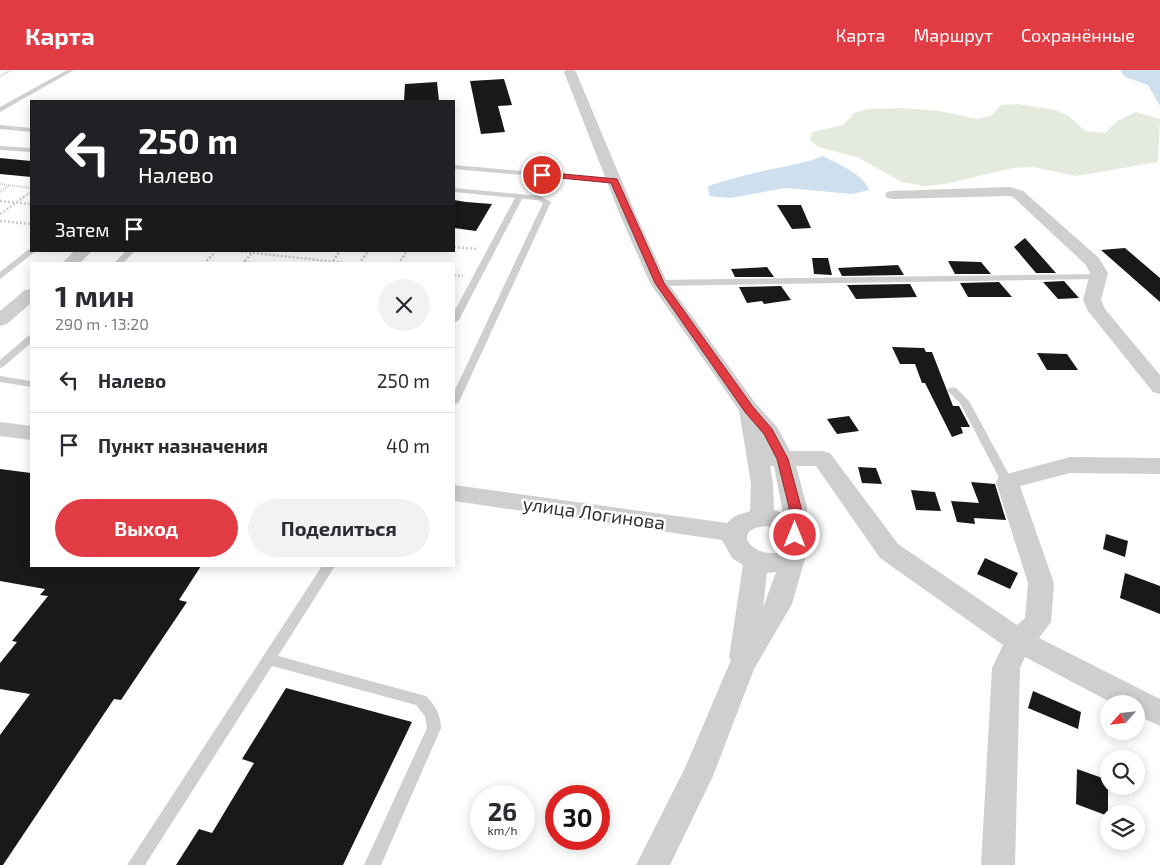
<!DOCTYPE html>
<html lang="ru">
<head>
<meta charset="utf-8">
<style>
	:root { --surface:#fff; --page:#f2f2f3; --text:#2b2b33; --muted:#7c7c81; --line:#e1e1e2; --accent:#e13c43 }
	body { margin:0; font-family:"Exo 2",sans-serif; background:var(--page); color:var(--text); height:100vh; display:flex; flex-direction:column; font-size:19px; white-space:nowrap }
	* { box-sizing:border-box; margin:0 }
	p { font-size:16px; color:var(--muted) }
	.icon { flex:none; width:28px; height:28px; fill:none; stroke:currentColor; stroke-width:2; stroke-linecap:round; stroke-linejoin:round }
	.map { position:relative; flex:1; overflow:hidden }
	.panel { position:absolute; left:30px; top:192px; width:425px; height:305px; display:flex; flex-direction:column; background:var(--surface); border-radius:0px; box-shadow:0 2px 12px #0003 }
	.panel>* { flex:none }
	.banner { position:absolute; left:30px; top:30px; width:425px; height:152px; border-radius:0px; box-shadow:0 2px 12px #0003; background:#202124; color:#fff; overflow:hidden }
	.needle { width:32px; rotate:243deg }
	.fabs { position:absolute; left:1100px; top:625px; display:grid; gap:10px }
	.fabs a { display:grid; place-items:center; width:45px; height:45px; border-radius:50%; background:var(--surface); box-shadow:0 2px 12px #0003; font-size:25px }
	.speed { position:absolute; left:470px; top:715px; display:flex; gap:10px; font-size:25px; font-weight:700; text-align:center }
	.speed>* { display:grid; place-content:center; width:65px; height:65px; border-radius:50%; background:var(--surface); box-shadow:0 2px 12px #0003; line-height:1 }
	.speed small { font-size:12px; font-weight:400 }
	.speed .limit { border:8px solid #d22; background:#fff; color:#111 }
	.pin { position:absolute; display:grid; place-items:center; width:42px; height:42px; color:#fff; margin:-21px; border:2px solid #fff; border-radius:50%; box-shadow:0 1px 5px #0007 }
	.me { position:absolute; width:55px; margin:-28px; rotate:0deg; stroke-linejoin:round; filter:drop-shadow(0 0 4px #0008) }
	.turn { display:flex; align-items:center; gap:18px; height:105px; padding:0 25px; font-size:22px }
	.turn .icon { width:65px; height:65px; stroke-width:2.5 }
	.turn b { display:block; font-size:35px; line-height:42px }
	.then { display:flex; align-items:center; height:48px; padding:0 25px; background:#0003; gap:10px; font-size:19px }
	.round { display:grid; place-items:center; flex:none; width:52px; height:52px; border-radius:26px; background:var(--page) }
	.head { display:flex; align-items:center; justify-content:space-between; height:85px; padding:0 25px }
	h1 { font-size:30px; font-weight:700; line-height:38px }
	.cta { display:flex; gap:10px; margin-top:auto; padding:10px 25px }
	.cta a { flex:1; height:58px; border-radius:30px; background:var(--accent); color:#fff; font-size:20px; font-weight:700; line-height:58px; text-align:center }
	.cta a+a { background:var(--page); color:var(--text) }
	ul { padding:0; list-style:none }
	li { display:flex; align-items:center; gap:15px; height:65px; padding:0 25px; border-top:1px solid var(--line) }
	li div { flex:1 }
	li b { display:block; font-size:19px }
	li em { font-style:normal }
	header { display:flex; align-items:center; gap:30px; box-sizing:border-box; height:70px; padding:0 25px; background:var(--accent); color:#fff }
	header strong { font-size:24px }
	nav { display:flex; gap:28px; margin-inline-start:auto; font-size:18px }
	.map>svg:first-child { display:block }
	.green { fill:#e4ebde }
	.water { fill:#cee0ed }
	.building { fill:#191919 }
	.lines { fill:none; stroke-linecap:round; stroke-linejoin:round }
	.path-far1 { stroke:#ccc; stroke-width:2; stroke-dasharray:1 1; stroke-linecap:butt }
	.path { stroke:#ccc; stroke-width:2.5; stroke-dasharray:2 2; stroke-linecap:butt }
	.lane { fill:#cfcfcf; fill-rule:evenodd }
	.street { fill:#cfcfcf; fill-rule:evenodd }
	.route { fill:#e13c43; stroke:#92272c }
	.labels { text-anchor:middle; stroke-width:5; stroke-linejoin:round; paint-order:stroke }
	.street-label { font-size:19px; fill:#323232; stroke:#fff }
</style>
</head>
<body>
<header>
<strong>Карта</strong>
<nav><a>Карта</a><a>Маршрут</a><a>Сохранённые</a></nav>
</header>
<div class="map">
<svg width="1160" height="795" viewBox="0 0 1160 795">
	<rect width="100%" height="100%" fill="#fff"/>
	<path class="green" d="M 1018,34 L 1055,40 L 1069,46 L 1085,61 L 1105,63 L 1117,51 L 1136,42 L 1160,49 L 1158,92 L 1076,106 L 1033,97 L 1013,98 L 945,114 L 925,116 L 902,112 L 857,87 L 818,77 L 810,70 L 812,62 L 843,55 L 854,43 L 868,39 L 904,38 L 940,41 L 977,49 L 991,46 L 1001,35 Z"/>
	<g class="water">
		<path d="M 1120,0 L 1160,0 L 1160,36 L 1148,15 L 1125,7 Z"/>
		<path d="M 823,86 C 837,94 863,103 869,120 L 852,124 L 786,118 L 730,128 L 709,126 L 708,116 C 724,111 741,106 758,102 C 780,97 801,95 823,86 Z"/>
	</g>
	<g class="building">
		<path d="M 504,9 L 512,35 L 498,36 L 505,62 L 481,64 L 470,11 Z"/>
		<path d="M 437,12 L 439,31 L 404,31 L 405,14 Z"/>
		<path d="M 0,88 L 31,91 L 31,107 L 0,104 Z"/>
		<path d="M 454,130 L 466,132 L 492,134 L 476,161 L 454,158 Z"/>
		<path d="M 777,135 L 801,135 L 811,158 L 792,159 Z"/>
		<path d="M 1025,168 L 1056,203 L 1036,203 L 1014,177 Z"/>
		<path d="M 1125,178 L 1160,208 L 1160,232 L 1101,180 Z"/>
		<path d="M 812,188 L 828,188 L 832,205 L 814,204 Z"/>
		<path d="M 948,191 L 981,192 L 991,204 L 955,204 Z"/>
		<path d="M 898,195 L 904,205 L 842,206 L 838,198 Z"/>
		<path d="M 767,197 L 774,207 L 735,207 L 731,199 Z"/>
		<path d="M 1064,211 L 1079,228 L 1058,229 L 1043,212 Z"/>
		<path d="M 999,212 L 1012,227 L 968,227 L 960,213 Z"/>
		<path d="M 910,214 L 917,227 L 856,229 L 847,215 Z"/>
		<path d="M 781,216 L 791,230 L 764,234 L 762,231 L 747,233 L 739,217 Z"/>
		<path d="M 892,277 L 924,278 L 926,282 L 932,282 L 953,336 L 959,336 L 970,357 L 961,357 L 963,363 L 952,367 L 925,313 L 922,313 L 915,294 L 900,294 Z"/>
		<path d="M 1037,283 L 1067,284 L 1078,300 L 1047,300 Z"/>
		<path d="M 849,346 L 859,361 L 837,364 L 827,349 Z"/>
		<path d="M 858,397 L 876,398 L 882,414 L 862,413 Z"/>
		<path d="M 0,399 L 31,403 L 31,496 L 201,496 L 179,530 L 187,532 L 121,630 L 114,629 L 3,795 L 0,795 L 0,665 L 30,624 L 0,619 L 0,593 L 17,572 L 12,571 L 48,526 L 40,525 L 45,519 L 0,511 Z"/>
		<path d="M 971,412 L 995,414 L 1006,450 L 974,448 L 975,454 L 957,452 L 951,431 L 979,433 Z"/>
		<path d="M 911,420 L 935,422 L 941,441 L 916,440 Z"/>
		<path d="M 1106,464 L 1128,471 L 1125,487 L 1103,479 Z"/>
		<path d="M 985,488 L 1018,503 L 1010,519 L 977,504 Z"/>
		<path d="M 1125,503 L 1160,516 L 1160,544 L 1120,528 Z"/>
		<path d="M 286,618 L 412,652 L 343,795 L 176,795 L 199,759 L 212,763 L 254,693 L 242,689 Z"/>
		<path d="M 1033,621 L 1081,642 L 1078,659 L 1028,638 Z"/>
		<path d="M 1077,699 L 1108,710 L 1108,746 L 1076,734 Z"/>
	</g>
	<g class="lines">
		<g class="path-far1">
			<path d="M 0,6 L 12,0"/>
			<path d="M 0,114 L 31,118"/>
			<path d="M 0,122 L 10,115"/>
			<path d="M 22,128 L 31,122"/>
		</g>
		<g class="path">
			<path d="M 0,131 L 31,134"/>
			<path d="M 0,144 L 24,127"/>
			<path d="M 0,151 L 31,154"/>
			<path d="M 454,177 L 478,179"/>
			<path d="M 237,181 L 353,194"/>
			<path d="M 333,191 L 340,181"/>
			<path d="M 244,192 L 259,194"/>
			<path d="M 204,194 L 216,181"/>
			<path d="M 242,194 L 252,183"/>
			<path d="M 359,194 L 368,181"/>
			<path d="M 398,194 L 407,181"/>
			<path d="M 454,205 L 463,206"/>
		</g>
		<g class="lane">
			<path d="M 67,0 L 74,0 L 0,42 L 0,37 Z"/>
			<path d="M 0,55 L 31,58 L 31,62 L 0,59 Z"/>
			<path d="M 0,76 L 31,78 L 31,82 L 0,80 Z"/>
			<path d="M 454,95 L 614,109 L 618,111 L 614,113 L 454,99 Z"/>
			<path d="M 454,118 L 540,126 L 551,132 L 459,332 L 454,335 L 454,322 L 543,133 L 538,130 L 522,129 L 459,250 L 454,253 L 454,242 L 515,128 L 454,122 Z"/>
			<path d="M 29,179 L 36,181 L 0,209 L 0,202 Z"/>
			<path d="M 126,181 L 135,181 L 122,194 L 113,194 Z"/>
			<path d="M 1098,204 L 1102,207 L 1101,209 L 659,216 L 655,213 L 659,210 Z"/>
			<path d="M 31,265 L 31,273 L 3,297 L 0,298 L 0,290 L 28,266 Z"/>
			<path d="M 0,306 L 31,311 L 31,317 L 0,312 Z"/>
			<path d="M 952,317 L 956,318 L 969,331 L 1013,412 L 1011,415 L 1003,415 L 960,333 L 947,320 Z"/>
			<path d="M 322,496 L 335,496 L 278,586 L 426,626 C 435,635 441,645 441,658 L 381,795 L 364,795 L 427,658 L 425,646 L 416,635 L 272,596 L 145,795 L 127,795 Z"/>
		</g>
		<g class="street">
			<path d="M 566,0 L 574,0 L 576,2 L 636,145 L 667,212 L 756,334 L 777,357 L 790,381 L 822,381 L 830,383 L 898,474 L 1017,555 L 1025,548 L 1028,513 L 996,412 L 999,406 L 1070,387 L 1160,388 L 1160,404 L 1070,403 L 1020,416 L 1054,513 L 1051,552 L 1039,568 L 1160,629 L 1160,656 L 1136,645 L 1136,634 L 1114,634 L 1025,587 L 1020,598 L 1015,795 L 981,795 L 992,598 L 1003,575 L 880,488 L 816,396 L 796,396 L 807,437 L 806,467 L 809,475 L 792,534 L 754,599 L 713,706 L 670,795 L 636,795 L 685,698 L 731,590 L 729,587 L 743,495 L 732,488 L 722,470 L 454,431 L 454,415 L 727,453 L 735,446 L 750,441 L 751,414 L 739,340 L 650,213 L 620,145 L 564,2 ZM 770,396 L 774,396 L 783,443 L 774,440 L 773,414 ZM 768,456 L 781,465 L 785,475 L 776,483 C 749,485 731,458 768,456 ZM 776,502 L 763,538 L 767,503 Z"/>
			<path d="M 1010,117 L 1023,121 L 1099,188 L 1108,203 L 1101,230 L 1105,239 L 1160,305 L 1160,324 L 1153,322 L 1088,241 L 1083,230 L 1090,203 L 1086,195 L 1013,127 L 1008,126 L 892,129 L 887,128 L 885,125 L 887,122 L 892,121 Z"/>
			<path d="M 74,181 L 92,181 L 79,194 L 61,194 Z"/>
			<path d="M 31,219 L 31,233 L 7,254 L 0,256 L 0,241 L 25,220 Z"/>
			<path d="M 0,352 L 31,356 L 31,370 L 0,366 Z"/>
		</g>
	</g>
	<path class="route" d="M 542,102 L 617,109 L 664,213 L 753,337 L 772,359 L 788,389 L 801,437 L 801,465 L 799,469 L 791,469 L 789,465 L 789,437 L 777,389 L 764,364 L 745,342 L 655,213 L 611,113 L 540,106 L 539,105 Z"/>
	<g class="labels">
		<g class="street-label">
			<text transform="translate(594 443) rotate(8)" y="7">улица Логинова</text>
		</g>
	</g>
</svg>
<div class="fabs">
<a><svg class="needle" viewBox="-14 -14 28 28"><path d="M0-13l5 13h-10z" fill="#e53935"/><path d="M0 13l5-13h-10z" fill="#7c7c81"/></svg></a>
<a><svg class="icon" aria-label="search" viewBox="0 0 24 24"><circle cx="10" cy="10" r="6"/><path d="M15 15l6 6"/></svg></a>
<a><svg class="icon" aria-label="layers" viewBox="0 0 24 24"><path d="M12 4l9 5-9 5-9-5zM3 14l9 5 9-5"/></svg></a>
</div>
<div class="speed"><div>26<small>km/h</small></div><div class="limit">30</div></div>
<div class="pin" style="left:542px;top:105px;background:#d93025"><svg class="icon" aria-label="arrive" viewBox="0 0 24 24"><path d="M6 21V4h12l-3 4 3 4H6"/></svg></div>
<svg class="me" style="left:795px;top:465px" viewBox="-20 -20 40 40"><circle r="17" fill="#e13c43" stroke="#fff" stroke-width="3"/><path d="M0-11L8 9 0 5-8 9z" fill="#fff"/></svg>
<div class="banner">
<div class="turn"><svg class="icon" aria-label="left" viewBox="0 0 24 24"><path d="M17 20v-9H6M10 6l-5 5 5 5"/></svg><div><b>250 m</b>Налево</div></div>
<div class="then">Затем<svg class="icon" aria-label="arrive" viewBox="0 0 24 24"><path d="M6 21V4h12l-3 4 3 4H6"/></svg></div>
</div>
<section class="panel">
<div class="head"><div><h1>1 мин</h1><p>290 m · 13:20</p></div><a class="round"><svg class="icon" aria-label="close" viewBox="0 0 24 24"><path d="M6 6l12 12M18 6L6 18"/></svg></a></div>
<ul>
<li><svg class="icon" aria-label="left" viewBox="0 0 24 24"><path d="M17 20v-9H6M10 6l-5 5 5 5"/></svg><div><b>Налево</b></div><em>250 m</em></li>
<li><svg class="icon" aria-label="arrive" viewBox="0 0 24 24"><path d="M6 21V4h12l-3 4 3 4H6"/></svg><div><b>Пункт назначения</b></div><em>40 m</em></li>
</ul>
<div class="cta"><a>Выход</a><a>Поделиться</a></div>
</section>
</div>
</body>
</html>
